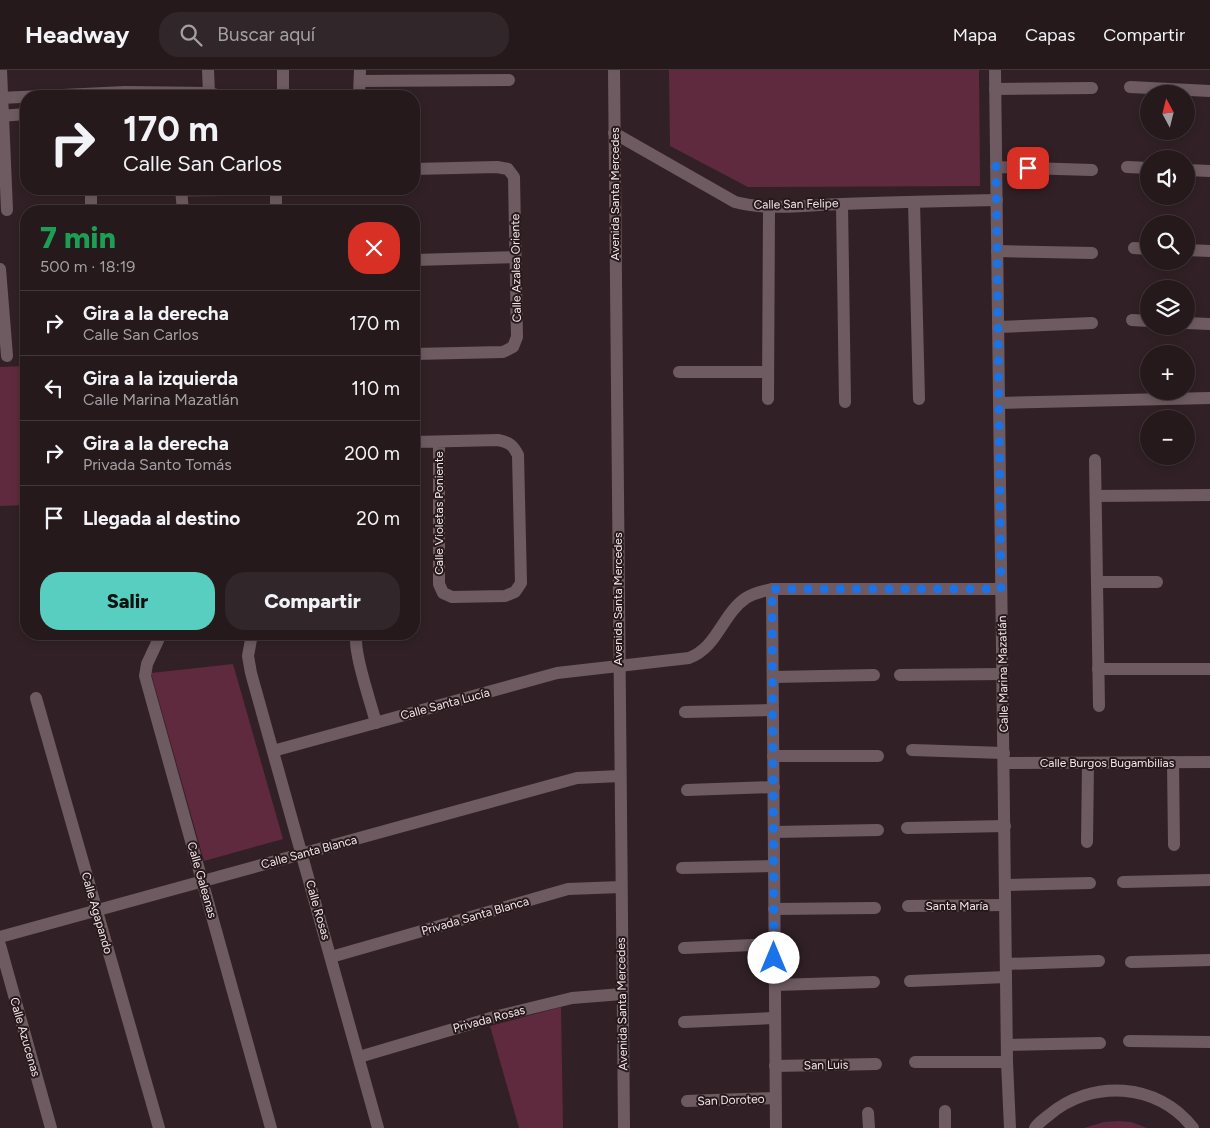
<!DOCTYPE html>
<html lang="es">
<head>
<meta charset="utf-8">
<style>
	:root { --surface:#25191c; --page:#312629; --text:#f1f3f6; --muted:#a3a0a3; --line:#42383b; --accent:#58cec0 }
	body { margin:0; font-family:Figtree,sans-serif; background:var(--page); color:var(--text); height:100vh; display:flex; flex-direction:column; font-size:19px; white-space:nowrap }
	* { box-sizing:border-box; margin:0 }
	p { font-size:16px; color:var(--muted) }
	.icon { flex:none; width:28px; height:28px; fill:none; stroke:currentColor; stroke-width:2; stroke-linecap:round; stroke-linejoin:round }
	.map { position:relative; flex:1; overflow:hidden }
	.details { position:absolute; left:20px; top:135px; width:400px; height:435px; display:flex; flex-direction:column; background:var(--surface); border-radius:20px; box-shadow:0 2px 8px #0003,0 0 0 1px var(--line) }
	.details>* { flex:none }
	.hud { position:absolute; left:20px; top:20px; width:400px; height:105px; border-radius:20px; box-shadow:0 2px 8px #0003,0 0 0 1px var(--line); background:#25191c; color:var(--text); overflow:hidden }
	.needle { width:32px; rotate:353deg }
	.buttons { position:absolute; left:1140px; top:15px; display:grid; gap:10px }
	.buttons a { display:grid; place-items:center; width:55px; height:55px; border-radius:50%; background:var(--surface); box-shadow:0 2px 8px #0003,0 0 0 1px var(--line); font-size:25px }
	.pin { position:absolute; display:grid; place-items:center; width:42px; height:42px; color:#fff; margin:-21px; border-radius:10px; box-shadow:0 2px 8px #0006 }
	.me { position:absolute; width:55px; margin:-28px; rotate:0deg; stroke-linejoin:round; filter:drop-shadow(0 0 4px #0008) }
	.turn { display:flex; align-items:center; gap:18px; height:105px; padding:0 20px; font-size:22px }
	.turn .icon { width:65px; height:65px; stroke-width:2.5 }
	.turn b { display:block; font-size:35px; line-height:42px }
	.round { display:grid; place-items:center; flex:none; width:52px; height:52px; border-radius:20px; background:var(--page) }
	.head { display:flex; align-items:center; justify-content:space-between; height:85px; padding:0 20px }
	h1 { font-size:30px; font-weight:800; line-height:38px; color:#1e9e55 }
	.button { display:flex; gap:10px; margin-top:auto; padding:10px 20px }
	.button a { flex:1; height:58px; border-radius:20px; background:var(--accent); color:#111; font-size:20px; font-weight:800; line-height:58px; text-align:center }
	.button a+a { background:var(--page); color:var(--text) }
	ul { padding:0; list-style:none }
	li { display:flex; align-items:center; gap:15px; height:65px; padding:0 20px; border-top:1px solid var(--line) }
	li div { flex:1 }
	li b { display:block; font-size:19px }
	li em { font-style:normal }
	header { display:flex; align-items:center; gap:30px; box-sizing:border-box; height:70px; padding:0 25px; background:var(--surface); border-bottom:1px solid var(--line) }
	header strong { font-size:24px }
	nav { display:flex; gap:28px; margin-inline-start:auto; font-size:18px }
	.search { width:350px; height:45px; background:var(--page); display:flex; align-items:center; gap:12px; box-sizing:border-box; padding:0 18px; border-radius:20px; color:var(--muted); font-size:19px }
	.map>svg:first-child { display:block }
	.green { fill:#5f2a3d }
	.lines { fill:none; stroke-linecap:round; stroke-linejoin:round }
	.street { stroke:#6e5b61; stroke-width:12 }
	.secondary { stroke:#6e5b61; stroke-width:12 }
	.route { stroke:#1a73e8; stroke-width:9; stroke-dasharray:0 16.2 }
	.labels { text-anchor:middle; stroke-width:4; stroke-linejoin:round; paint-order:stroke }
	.street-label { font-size:12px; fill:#f1e6e9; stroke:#27181c }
</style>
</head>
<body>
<header>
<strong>Headway</strong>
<div class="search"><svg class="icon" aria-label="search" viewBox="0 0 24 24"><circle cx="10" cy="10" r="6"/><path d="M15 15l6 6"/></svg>Buscar aquí</div>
<nav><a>Mapa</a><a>Capas</a><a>Compartir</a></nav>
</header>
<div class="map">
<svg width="1210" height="1058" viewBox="0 0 1210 1058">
	<rect width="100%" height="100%" fill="#312126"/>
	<g class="green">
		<path d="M 669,0 L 979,0 L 980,116 L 748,117 L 670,76 Z"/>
		<path d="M 184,119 L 268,119 L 268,125 L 185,127 Z"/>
		<path d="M 26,296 L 26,435 L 0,436 L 0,297 Z"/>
		<path d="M 233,594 L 283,769 L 204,791 L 151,603 Z"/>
		<path d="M 561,937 L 563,1058 L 519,1058 L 490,956 Z"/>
		<path d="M 1118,1051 L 1131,1052 L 1147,1058 L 1084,1058 L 1104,1052 Z"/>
	</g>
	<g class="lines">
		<g class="street">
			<path d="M 1,0 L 7,140"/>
			<path d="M 208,0 L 209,23"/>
			<path d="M 614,0 L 624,1058"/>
			<path d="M 995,0 L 1007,992 L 1010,1058"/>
			<path d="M 360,11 L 509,10"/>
			<path d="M 1130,17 L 1210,21"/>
			<path d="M 995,19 L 1092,18"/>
			<path d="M 283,26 L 283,0"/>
			<path d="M 359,26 L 360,0"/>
			<path d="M 0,28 L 125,22 L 209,23 L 222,26"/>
			<path d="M 0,46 L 26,44"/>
			<path d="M 614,63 L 735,132 C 770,141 806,135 842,134 C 894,132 945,131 997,130"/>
			<path d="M 996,97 L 1092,100"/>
			<path d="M 1127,97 L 1149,98"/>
			<path d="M 414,99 L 497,97 L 508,99 L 514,107 L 517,267 L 513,277 L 503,282 L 414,284"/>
			<path d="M 1186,100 L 1210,101"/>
			<path d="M 181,119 L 183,141"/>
			<path d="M 276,119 L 276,141"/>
			<path d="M 91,121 L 91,141"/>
			<path d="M 914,132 L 919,329"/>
			<path d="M 842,134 L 845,332"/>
			<path d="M 1134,178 L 1149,179"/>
			<path d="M 1186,180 L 1210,181"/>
			<path d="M 997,181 L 1092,183"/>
			<path d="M 414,190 L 515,187"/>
			<path d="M 0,199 L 7,286"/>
			<path d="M 1132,250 L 1149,251"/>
			<path d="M 1186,253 L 1210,254"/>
			<path d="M 998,257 L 1092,253"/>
			<path d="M 679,302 L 768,302"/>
			<path d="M 768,329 L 769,137"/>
			<path d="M 999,333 L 1210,328"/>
			<path d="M 414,372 L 498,370 C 509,372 513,375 518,385 L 521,513 L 515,522 L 505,526 L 452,527 L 443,523 L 439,514 L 439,372"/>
			<path d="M 1095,390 L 1099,636"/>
			<path d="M 1096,426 L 1210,425"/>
			<path d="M 1097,512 L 1157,512"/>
			<path d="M 772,519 L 776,1058"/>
			<path d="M 161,564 L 147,594 L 145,606 L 271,1058"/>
			<path d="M 252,564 L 248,586 L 251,603 L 378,1058"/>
			<path d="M 356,564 C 354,585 370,630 376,653"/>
			<path d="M 1098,599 L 1210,599"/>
			<path d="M 900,605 L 1003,604"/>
			<path d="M 773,607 L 874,605"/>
			<path d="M 36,628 L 159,1058"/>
			<path d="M 685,642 L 773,640"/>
			<path d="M 912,680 L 1004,683"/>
			<path d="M 273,681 L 557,603 L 689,588 C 718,577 722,544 746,528 C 754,523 763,521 772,519 L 1001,519"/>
			<path d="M 773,686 L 878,686"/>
			<path d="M 1173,692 L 1174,775"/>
			<path d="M 1004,693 L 1210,692"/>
			<path d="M 687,720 L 774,717"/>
			<path d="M 907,758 L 1005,756"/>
			<path d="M 774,762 L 878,760"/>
			<path d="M 1087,772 L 1088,693"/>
			<path d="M 682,798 L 774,796"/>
			<path d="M 1123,812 L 1210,810"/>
			<path d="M 1005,815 L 1090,813"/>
			<path d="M 908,836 L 1005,835"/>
			<path d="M 774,839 L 875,838"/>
			<path d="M 0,867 L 577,708 L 620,706"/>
			<path d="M 0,875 L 51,1058"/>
			<path d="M 684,878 L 774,874"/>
			<path d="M 331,887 L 568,819 L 621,817"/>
			<path d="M 1131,892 L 1210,890"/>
			<path d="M 1006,894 L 1099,891"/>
			<path d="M 910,911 L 1006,907"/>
			<path d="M 775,915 L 874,912"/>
			<path d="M 684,952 L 775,948"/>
			<path d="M 1129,971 L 1210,972"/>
			<path d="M 1007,975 L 1100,973"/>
			<path d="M 359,987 L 494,947 L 572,928 L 622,924"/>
			<path d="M 915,992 L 1007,992"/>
			<path d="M 775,996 L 876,994"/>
			<path d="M 687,1031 L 775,1028"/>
			<path d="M 945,1041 L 945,1058"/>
			<path d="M 868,1043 L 869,1058"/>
		</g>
		<path class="secondary" d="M 1035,1058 C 1038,1053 1044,1049 1049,1045 C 1091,1009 1158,1012 1193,1058"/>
	</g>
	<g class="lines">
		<path class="route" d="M 774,888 L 772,519 L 1001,519 L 996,96 L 1028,98"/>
	</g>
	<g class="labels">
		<g class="street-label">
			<text transform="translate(615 124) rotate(-90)" y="4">Avenida Santa Mercedes</text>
			<text transform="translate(796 134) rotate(-1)" y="4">Calle San Felipe</text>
			<text transform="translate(516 198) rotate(-91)" y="4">Calle Azalea Oriente</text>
			<text transform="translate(439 443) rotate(-90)" y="4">Calle Violetas Poniente</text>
			<text transform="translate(618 529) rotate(-90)" y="4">Avenida Santa Mercedes</text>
			<text transform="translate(1003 604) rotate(-91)" y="4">Calle Marina Mazatlán</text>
			<text transform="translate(445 634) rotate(-15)" y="4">Calle Santa Lucía</text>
			<text x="1107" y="697">Calle Burgos Bugambilias</text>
			<text transform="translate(309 782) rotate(-15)" y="4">Calle Santa Blanca</text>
			<text transform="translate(202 810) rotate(74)" y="4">Calle Galeanas</text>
			<text x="957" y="840">Santa María</text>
			<text transform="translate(318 840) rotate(74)" y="4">Calle Rosas</text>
			<text transform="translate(97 843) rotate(74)" y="4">Calle Agapando</text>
			<text transform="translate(475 846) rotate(-16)" y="4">Privada Santa Blanca</text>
			<text transform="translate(622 934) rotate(-91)" y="4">Avenida Santa Mercedes</text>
			<text transform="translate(489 949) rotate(-15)" y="4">Privada Rosas</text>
			<text transform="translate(25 967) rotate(74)" y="4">Calle Azucenas</text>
			<text transform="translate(826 995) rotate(-1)" y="4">San Luis</text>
			<text transform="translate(731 1030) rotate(-2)" y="4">San Doroteo</text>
		</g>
	</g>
</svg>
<div class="buttons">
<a><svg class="needle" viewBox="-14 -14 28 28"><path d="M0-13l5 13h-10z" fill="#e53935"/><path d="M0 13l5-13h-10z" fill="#a3a0a3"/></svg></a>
<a><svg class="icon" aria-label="sound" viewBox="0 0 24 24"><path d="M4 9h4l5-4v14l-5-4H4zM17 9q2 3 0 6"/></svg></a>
<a><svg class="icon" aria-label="search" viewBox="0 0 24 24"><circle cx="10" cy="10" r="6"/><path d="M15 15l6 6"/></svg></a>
<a><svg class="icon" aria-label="layers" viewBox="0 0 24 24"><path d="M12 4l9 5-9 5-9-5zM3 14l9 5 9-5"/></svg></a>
<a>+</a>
<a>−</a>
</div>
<div class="pin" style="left:1028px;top:98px;background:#d93025"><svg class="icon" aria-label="arrive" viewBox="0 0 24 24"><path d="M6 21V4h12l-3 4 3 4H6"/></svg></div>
<svg class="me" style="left:774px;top:888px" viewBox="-20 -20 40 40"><circle r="19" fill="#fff"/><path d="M0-13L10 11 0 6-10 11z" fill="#1a73e8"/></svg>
<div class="hud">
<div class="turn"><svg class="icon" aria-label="right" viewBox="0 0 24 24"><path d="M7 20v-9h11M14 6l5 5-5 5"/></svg><div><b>170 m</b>Calle San Carlos</div></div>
</div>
<section class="details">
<div class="head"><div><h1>7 min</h1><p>500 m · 18:19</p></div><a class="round" style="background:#d93025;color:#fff"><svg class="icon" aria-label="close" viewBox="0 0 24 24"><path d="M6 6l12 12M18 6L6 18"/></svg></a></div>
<ul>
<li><svg class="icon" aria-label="right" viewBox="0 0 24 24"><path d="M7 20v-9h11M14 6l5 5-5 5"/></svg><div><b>Gira a la derecha</b><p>Calle San Carlos</p></div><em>170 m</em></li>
<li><svg class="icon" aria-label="left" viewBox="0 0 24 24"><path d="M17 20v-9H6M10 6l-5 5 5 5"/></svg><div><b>Gira a la izquierda</b><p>Calle Marina Mazatlán</p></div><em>110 m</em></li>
<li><svg class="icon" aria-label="right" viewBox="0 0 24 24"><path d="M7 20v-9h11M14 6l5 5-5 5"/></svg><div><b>Gira a la derecha</b><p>Privada Santo Tomás</p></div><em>200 m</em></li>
<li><svg class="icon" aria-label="arrive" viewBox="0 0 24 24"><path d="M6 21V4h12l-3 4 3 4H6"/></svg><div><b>Llegada al destino</b></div><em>20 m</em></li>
</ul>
<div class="button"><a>Salir</a><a>Compartir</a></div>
</section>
</div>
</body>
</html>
